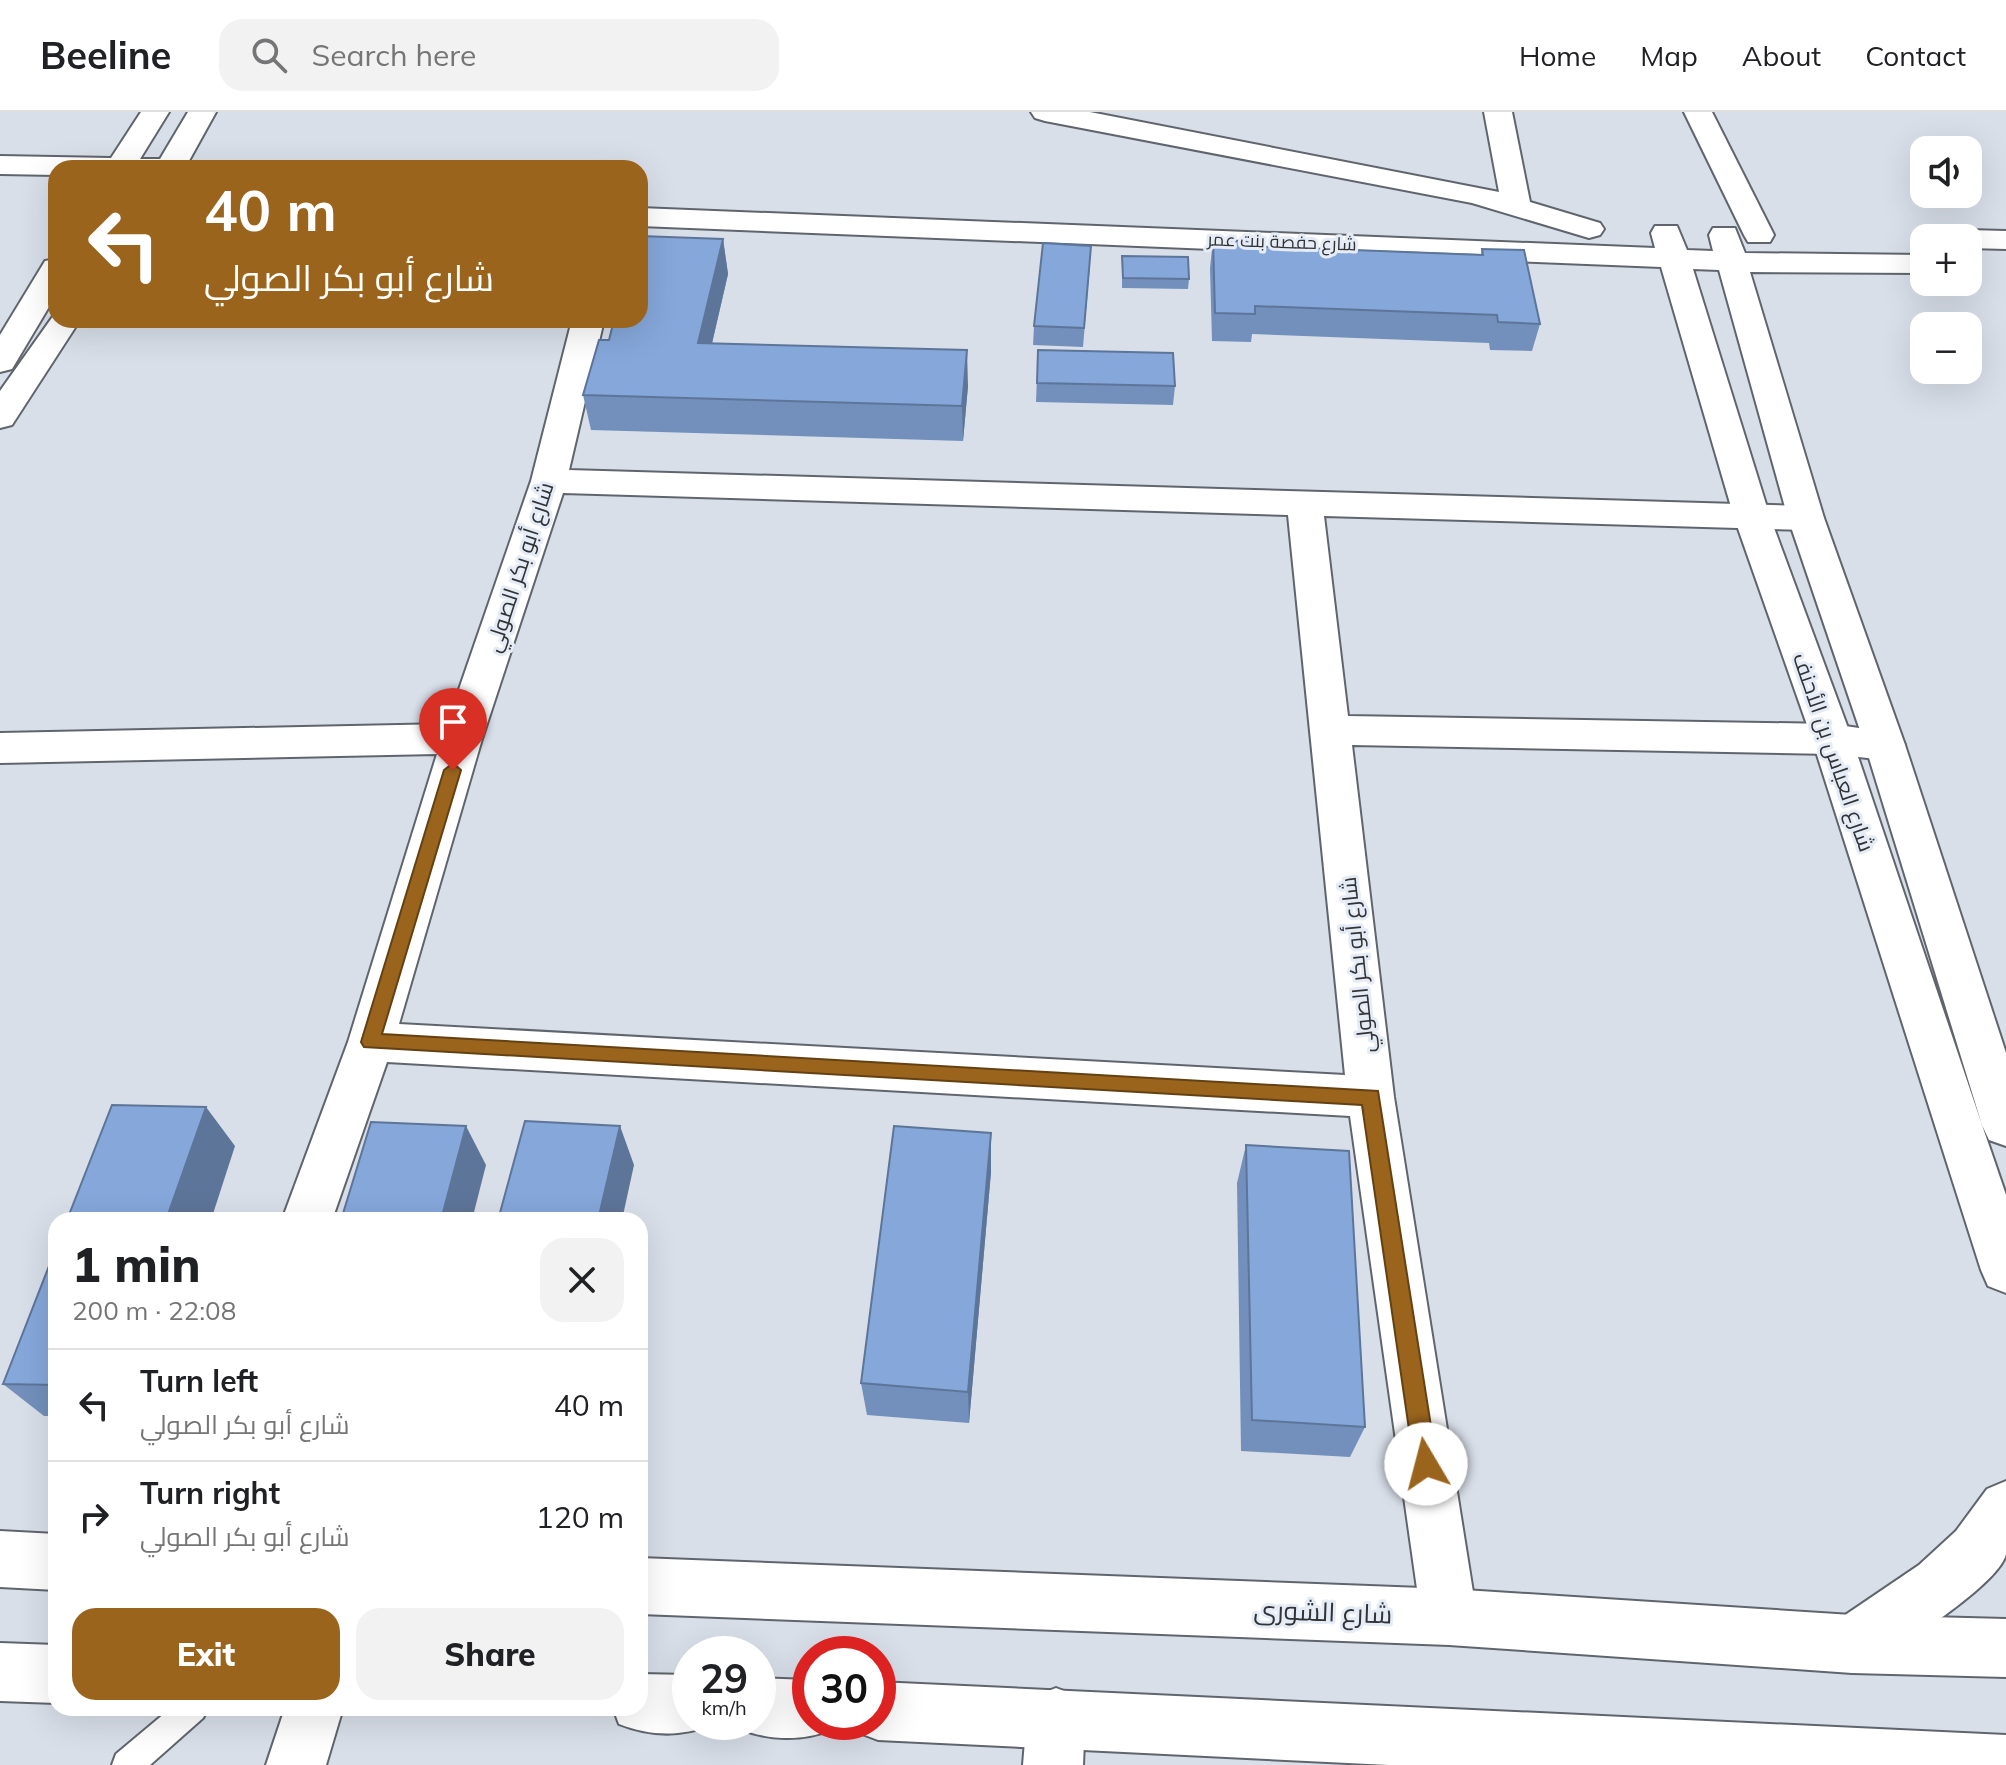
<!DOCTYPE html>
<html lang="en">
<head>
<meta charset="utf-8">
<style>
	:root { --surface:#fff; --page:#f2f2f2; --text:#202124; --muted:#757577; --line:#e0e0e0; --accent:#9a641d }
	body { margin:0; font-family:Mulish,Cairo,sans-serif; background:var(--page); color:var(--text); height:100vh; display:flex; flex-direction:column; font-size:30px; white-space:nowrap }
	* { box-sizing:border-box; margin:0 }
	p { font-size:26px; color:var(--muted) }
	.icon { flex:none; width:44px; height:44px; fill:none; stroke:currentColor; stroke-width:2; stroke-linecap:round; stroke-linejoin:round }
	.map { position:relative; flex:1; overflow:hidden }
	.side { position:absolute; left:48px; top:1100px; width:600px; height:504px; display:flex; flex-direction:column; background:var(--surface); border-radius:24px; box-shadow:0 8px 32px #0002 }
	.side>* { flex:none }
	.guide { position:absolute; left:48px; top:48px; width:600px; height:168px; border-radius:24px; box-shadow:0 8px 32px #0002; background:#9a641d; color:#fff; overflow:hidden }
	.controls { position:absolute; left:1910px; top:24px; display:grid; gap:16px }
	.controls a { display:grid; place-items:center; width:72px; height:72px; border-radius:16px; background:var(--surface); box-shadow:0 8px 32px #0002; font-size:40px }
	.speed { position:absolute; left:672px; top:1524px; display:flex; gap:16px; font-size:40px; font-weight:700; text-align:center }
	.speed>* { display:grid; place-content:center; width:104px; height:104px; border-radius:50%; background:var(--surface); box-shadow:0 8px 32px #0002; line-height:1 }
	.speed small { font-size:20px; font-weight:400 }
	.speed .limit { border:12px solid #d22; background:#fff; color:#111 }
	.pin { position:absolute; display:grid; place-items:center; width:68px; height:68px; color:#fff; margin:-82px -34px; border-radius:50% 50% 50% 0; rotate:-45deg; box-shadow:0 0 8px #0007 }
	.pin .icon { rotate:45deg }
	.me { position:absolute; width:88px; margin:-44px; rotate:352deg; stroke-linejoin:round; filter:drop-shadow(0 0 6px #0008) }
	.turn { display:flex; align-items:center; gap:28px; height:168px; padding:0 24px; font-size:36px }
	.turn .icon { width:104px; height:104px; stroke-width:2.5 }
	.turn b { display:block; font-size:56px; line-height:68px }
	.round { display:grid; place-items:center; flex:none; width:84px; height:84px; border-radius:24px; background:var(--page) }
	.overview { display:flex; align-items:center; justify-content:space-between; height:136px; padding:0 24px }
	h1 { font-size:48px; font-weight:800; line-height:60px }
	.action { display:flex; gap:16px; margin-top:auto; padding:16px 24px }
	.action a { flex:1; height:92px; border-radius:24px; background:var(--accent); color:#fff; font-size:32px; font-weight:800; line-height:92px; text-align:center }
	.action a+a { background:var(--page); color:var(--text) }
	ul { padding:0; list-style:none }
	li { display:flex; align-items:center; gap:24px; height:112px; padding:0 24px; border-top:2px solid var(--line) }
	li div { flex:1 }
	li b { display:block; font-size:30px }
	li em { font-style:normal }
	header { display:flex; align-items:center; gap:48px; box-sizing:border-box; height:112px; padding:0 40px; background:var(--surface); border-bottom:2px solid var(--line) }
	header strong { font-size:38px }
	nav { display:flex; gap:44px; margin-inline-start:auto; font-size:28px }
	.search { width:560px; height:72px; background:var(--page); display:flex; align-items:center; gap:20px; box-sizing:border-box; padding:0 28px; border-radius:24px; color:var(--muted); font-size:30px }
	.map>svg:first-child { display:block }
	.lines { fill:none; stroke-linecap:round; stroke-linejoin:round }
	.service-casing { stroke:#60656d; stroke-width:4 }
	.minor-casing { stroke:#60656d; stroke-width:4 }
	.tertiary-casing { stroke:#60656d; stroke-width:4 }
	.primary-casing { stroke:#60656d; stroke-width:4 }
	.service { fill:#fff; fill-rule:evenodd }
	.minor { fill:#fff; fill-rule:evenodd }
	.tertiary { fill:#fff; fill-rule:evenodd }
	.primary { fill:#fff; fill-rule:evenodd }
	.wall { fill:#7290bb }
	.shaded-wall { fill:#5d7599 }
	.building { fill:#85a7da; stroke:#5d7599; stroke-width:2 }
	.route { fill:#9a641d; stroke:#644113; stroke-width:2 }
	.labels { text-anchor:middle; stroke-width:6; stroke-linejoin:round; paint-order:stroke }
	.far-street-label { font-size:18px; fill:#313337; stroke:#e6ecf6 }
	.street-label { font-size:22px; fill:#313337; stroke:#e6ecf6 }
	.near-street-label { font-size:26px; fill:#313337; stroke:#e6ecf6 }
</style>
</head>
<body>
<header>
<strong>Beeline</strong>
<div class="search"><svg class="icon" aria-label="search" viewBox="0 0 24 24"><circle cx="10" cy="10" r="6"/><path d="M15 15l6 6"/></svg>Search here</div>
<nav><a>Home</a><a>Map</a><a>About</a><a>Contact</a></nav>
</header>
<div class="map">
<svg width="2006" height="1653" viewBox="0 0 2006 1653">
	<rect width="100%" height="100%" fill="#d9dfe9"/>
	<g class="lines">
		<defs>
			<path id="service" d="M 171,1596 L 208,1596 L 203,1606 L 150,1653 L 112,1653 L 116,1642 Z"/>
			<g id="minor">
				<path d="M 1031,0 L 1090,0 L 1499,80 L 1484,0 L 1512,0 L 1530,90 L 1600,111 L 1604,117 L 1600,123 L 1589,126 L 1472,91 L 1045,9 L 1035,6 Z"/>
				<path d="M 1684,0 L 1712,0 L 1774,123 L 1770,130 L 1748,130 L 1744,123 Z"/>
				<path d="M 572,208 L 604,208 L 569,358 L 1806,394 L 1819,398 L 1824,406 L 1819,414 L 1806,418 L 1324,404 L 1348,604 L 1832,612 L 1899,622 L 1905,633 L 1899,644 L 1885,648 L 1832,642 L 1352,633 L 1394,985 L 1477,1505 L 1469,1525 L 1449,1533 L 1429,1525 L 1421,1505 L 1350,1004 L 387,950 L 332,1108 L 282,1108 L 348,930 L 437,642 L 0,651 L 0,621 L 447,612 L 531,369 ZM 563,381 L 1288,403 L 1345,963 L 399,912 L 482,627 Z"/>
				<path d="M 1056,1576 L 1077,1584 L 1085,1605 L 1083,1653 L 1023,1653 L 1027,1605 L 1035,1584 Z"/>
				<path d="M 285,1596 L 343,1596 L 326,1653 L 266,1653 Z"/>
			</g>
			<g id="tertiary">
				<path d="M 141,0 L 169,0 L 140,47 L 160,47 L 188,0 L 216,0 L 185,56 L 56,56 L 56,63 L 0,62 L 0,44 L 111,46 Z"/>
				<path d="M 640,96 L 1655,136 L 1651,121 L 1655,114 L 1677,114 L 1687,138 L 1713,139 L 1709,123 L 1713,116 L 1735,116 L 1745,141 L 1924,143 L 1924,161 L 1750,160 L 1824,406 L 1905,633 L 2006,941 L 2006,1034 L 1989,1028 L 1982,1013 L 2006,1083 L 2006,1181 L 1988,1174 L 1981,1158 L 1812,627 L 1734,405 L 1661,155 L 640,114 ZM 1693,157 L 1719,158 L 1788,406 L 1865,633 L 1982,1013 L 1852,627 L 1770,405 Z"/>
				<path d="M 1968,118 L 2006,119 L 2006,137 L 1968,136 L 1968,126 L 1953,126 L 1957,120 Z"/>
				<path d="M 56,147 L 56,183 L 12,257 L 0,260 L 0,223 L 45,149 Z"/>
				<path d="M 56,200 L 56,208 L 80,208 L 12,313 L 0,316 L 0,279 Z"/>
				<path d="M 2006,1369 C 2006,1392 2006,1420 2006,1442 C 2000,1473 1882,1548 1852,1561 L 1832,1552 L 1823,1532 L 1832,1512 L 1919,1453 L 1956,1419 L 1987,1377 Z"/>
			</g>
			<g id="primary">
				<path d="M 0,1419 L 56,1422 L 56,1478 L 0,1475 Z"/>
				<path d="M 640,1446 L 1449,1477 L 1852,1503 L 2006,1507 L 2006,1565 L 1852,1561 L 1449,1533 L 640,1502 Z"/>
				<path d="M 0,1531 L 56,1533 L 56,1591 L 0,1589 Z"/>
				<path d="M 640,1562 L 690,1563 L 690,1610 L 712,1610 L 711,1613 C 681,1625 649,1624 619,1612 L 613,1596 L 640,1596 Z"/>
				<path d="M 758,1566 L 810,1568 L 810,1610 L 834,1610 L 831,1618 C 801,1630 767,1628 737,1616 L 735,1610 L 758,1610 Z"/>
				<path d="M 878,1570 L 2006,1623 L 2006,1653 L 1389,1653 L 878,1628 L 857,1620 L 853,1610 L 878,1610 Z"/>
			</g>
		</defs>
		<use href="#service" class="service-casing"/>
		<use href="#minor" class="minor-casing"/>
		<use href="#tertiary" class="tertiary-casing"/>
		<use href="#primary" class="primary-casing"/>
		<use href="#service" class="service"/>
		<use href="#minor" class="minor"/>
		<use href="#tertiary" class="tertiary"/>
		<use href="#primary" class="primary"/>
	</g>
	<g class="wall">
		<path d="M 723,127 L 728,162 L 712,231 L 968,274 L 963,329 L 591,318 L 583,283 L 609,228 Z"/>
		<path d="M 1213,128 L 1249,134 L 1481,142 L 1482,137 L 1540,212 L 1532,239 L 1490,238 L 1489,231 L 1252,222 L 1251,230 L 1212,229 L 1210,156 Z"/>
		<path d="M 1122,144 L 1189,167 L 1188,177 L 1122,176 Z"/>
		<path d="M 1090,153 L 1083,235 L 1033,233 L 1034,214 Z"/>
		<path d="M 1038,238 L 1175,274 L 1173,293 L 1036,290 Z"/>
		<path d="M 991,1021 L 991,1060 L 969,1311 L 867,1303 L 861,1271 Z"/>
		<path d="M 1246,1033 L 1365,1315 L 1350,1345 L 1241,1339 L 1237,1071 Z"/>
		<path d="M 56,1136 L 56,1304 L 44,1304 L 3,1272 Z"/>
	</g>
	<g class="shaded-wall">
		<path d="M 723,127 L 728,162 L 704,266 L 698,231 Z"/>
		<path d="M 967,238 L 968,274 L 963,329 L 962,294 Z"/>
		<path d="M 206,995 L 235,1034 L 211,1108 L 166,1108 Z"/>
		<path d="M 466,1014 L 486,1053 L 472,1108 L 441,1108 Z"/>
		<path d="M 620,1014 L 634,1053 L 622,1108 L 598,1108 Z"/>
		<path d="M 991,1021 L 991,1060 L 969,1311 L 968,1280 Z"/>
	</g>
	<g class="building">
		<path d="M 640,124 L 723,127 L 698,231 L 967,238 L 962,294 L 583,283 L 599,228 L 609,228 L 614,208 L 640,208 Z"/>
		<path d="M 1213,128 L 1248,129 L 1249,134 L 1483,143 L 1482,137 L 1524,138 L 1540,212 L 1498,210 L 1497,203 L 1255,194 L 1255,202 L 1215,201 Z"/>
		<path d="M 1043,131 L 1091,134 L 1084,216 L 1034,214 Z"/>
		<path d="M 1122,144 L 1188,145 L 1189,167 L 1123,166 Z"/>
		<path d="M 1038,238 L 1173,241 L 1175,274 L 1037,271 Z"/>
		<path d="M 112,993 L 206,995 L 166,1108 L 67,1108 Z"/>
		<path d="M 525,1009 L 620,1014 L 598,1108 L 498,1108 Z"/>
		<path d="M 371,1010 L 466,1014 L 441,1108 L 341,1108 Z"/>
		<path d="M 894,1014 L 991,1021 L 968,1280 L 861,1271 Z"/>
		<path d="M 1246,1033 L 1349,1039 L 1365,1315 L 1252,1308 Z"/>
		<path d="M 56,1136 L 56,1273 L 3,1272 Z"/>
	</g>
	<path class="route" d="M 453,651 L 461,658 L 382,922 L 1378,979 L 1437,1352 L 1433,1360 L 1426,1363 L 1418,1360 L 1414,1352 L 1362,993 L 364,935 L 361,930 L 444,658 Z"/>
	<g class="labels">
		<g class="far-street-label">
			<text transform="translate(1282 130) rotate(2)" y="6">شارع حفصة بنت عمر</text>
		</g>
		<g class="street-label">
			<text transform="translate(519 455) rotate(-72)" y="8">شارع أبو بكر الصولي</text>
			<text transform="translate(1834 640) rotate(71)" y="8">شارع العباس بن الأحنف</text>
			<text transform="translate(1357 853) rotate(-96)" y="8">شارع أبو بكر الصولي</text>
		</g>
		<g class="near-street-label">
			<text transform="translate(1323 1500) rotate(2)" y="9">شارع الشورى</text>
		</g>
	</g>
</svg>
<div class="controls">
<a><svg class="icon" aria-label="sound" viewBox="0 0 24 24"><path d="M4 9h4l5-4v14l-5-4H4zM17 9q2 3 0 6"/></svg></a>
<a>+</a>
<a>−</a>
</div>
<div class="speed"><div>29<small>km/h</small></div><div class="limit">30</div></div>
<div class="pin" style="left:453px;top:658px;background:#d93025"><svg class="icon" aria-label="arrive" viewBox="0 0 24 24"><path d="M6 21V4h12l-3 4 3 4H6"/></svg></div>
<svg class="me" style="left:1426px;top:1352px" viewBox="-20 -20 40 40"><circle r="19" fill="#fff"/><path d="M0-13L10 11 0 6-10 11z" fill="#9a641d"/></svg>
<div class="guide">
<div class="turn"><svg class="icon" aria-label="left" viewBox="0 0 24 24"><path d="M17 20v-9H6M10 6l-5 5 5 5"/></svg><div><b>40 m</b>شارع أبو بكر الصولي</div></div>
</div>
<section class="side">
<div class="overview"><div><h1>1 min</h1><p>200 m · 22:08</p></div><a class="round"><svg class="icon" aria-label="close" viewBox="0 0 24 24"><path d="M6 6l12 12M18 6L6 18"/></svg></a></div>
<ul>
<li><svg class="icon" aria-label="left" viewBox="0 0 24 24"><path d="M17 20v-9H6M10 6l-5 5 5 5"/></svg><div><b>Turn left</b><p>شارع أبو بكر الصولي</p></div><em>40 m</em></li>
<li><svg class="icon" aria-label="right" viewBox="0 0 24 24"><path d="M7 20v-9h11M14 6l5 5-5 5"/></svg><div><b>Turn right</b><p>شارع أبو بكر الصولي</p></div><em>120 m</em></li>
</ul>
<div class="action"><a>Exit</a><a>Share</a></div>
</section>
</div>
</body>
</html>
